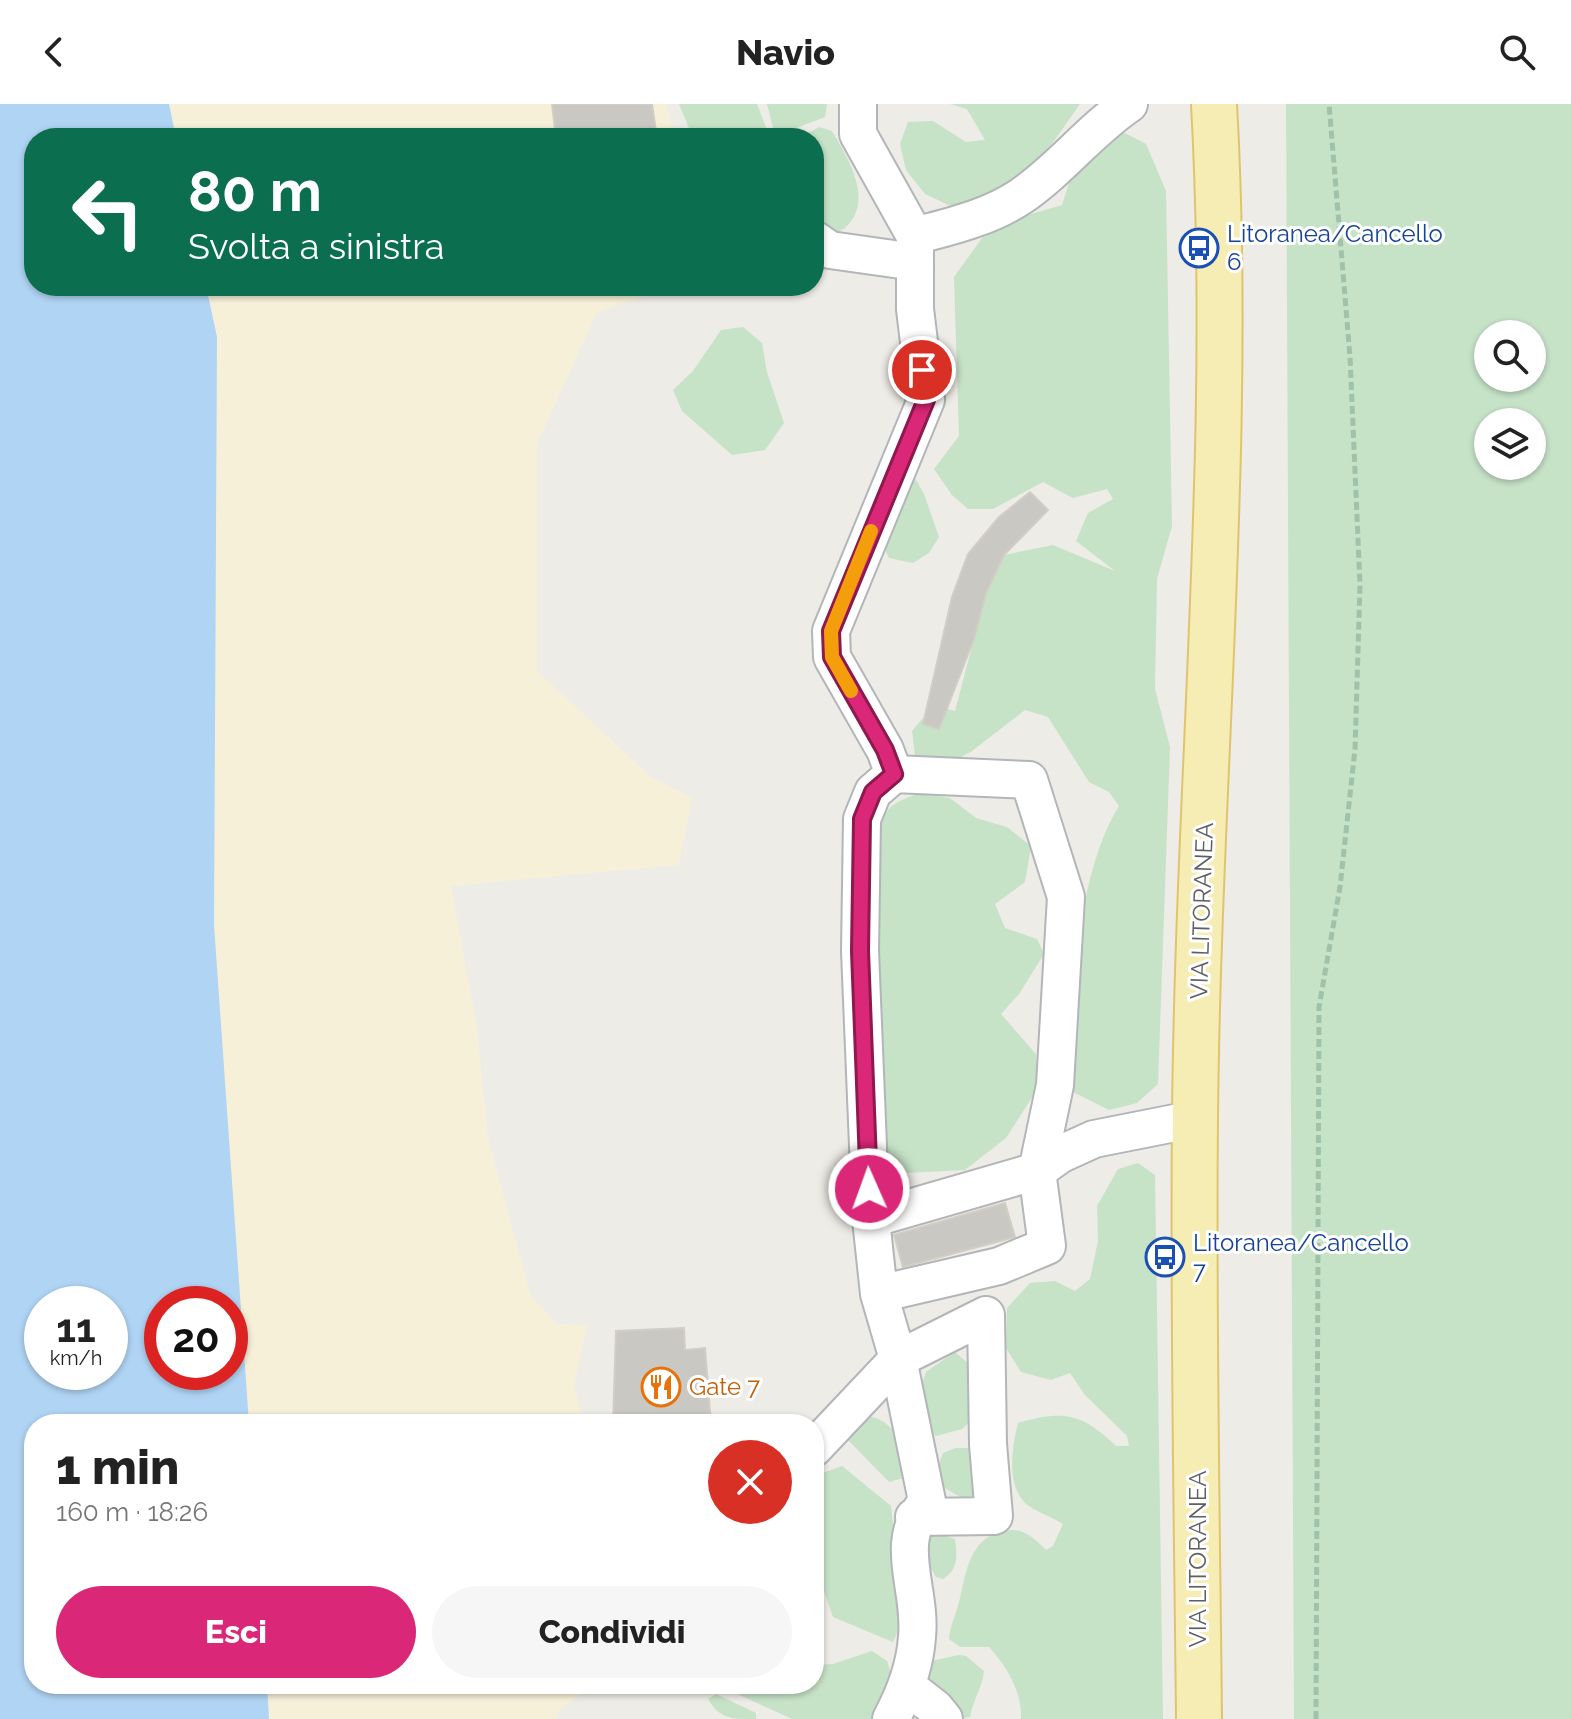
<!DOCTYPE html>
<html lang="it">
<head>
<meta charset="utf-8">
<style>
	:root { --surface:#fff; --page:#f6f6f6; --text:#222; --muted:#767676; --accent:#db2777 }
	body { margin:0; font-family:Raleway,sans-serif; background:var(--page); color:var(--text); height:100vh; display:flex; flex-direction:column; font-size:30px; white-space:nowrap }
	* { box-sizing:border-box; margin:0 }
	p { font-size:26px; color:var(--muted) }
	.icon { flex:none; width:44px; height:44px; fill:none; stroke:currentColor; stroke-width:2; stroke-linecap:round; stroke-linejoin:round }
	.map { position:relative; flex:1; overflow:hidden }
	.drawer { position:absolute; left:24px; top:1310px; width:800px; height:280px; display:flex; flex-direction:column; background:var(--surface); border-radius:32px; box-shadow:0 2px 6px #0004 }
	.drawer>* { flex:none }
	.top-card { position:absolute; left:24px; top:24px; width:800px; height:168px; border-radius:32px; box-shadow:0 2px 6px #0004; background:#0b6e4f; color:#fff; overflow:hidden }
	.buttons { position:absolute; left:1474px; top:216px; display:grid; gap:16px }
	.buttons a { display:grid; place-items:center; width:72px; height:72px; border-radius:50%; background:var(--surface); box-shadow:0 2px 6px #0004; font-size:40px }
	.speed { position:absolute; left:24px; top:1182px; display:flex; gap:16px; font-size:40px; font-weight:700; text-align:center }
	.speed>* { display:grid; place-content:center; width:104px; height:104px; border-radius:50%; background:var(--surface); box-shadow:0 2px 6px #0004; line-height:1 }
	.speed small { font-size:20px; font-weight:400 }
	.speed .limit { border:12px solid #d22; background:#fff; color:#111 }
	.pin { position:absolute; display:grid; place-items:center; width:68px; height:68px; color:#fff; margin:-34px; border:4px solid #fff; border-radius:50%; box-shadow:0 2px 8px #0007 }
	.me { position:absolute; width:88px; margin:-44px; rotate:358deg; stroke-linejoin:round; filter:drop-shadow(0 0 6px #0008) }
	.turn { display:flex; align-items:center; gap:28px; height:168px; padding:0 32px; font-size:36px }
	.turn .icon { width:104px; height:104px; stroke-width:2.5 }
	.turn b { display:block; font-size:56px; line-height:68px }
	.round { display:grid; place-items:center; flex:none; width:84px; height:84px; border-radius:42px; background:var(--page) }
	.summary { display:flex; align-items:center; justify-content:space-between; height:136px; padding:0 32px }
	h1 { font-size:48px; font-weight:800; line-height:60px }
	.action { display:flex; gap:16px; margin-top:auto; padding:16px 32px }
	.action a { flex:1; height:92px; border-radius:48px; background:var(--accent); color:#fff; font-size:32px; font-weight:800; line-height:92px; text-align:center }
	.action a+a { background:var(--page); color:var(--text) }
	header { display:flex; justify-content:space-between; align-items:center; height:104px; padding:0 32px; background:var(--surface); font-size:36px; font-weight:800 }
	.map>svg:first-child { display:block }
	.green { fill:#c6e2c7; fill-rule:evenodd }
	.sand { fill:#f6f0d9 }
	.water { fill:#b0d4f4; fill-rule:evenodd }
	.building { fill:#c9c8c3; stroke:#d2cec5; stroke-width:2 }
	.lines { fill:none; stroke-linecap:round; stroke-linejoin:round }
	.minor-casing { stroke:#b3b5b9; stroke-width:40 }
	.major-casing { stroke:#e0c46d; stroke-width:48 }
	.path { stroke:#a0c2ab; stroke-width:5; stroke-dasharray:8 4; stroke-linecap:butt }
	.minor { stroke:#fff; stroke-width:36 }
	.major { stroke:#f5edb4; stroke-width:44 }
	.route-casing { stroke:#8e194d; stroke-width:20 }
	.route { stroke:#db2777; stroke-width:14 }
	.slow { stroke:#f59e0b; stroke-width:14 }
	.labels { text-anchor:middle; stroke-width:6; stroke-linejoin:round; paint-order:stroke }
	.transit-label { font-size:24px; fill:#164399; stroke:#fff; text-anchor:start }
	.street-label { font-size:24px; fill:#5e6064; stroke:#fff }
	.food-label { font-size:24px; fill:#c56008; stroke:#fff; text-anchor:start }
</style>
</head>
<body>
<header><svg class="icon" aria-label="back" viewBox="0 0 24 24"><path d="M15 5l-7 7 7 7"/></svg>Navio<svg class="icon" aria-label="search" viewBox="0 0 24 24"><circle cx="10" cy="10" r="6"/><path d="M15 15l6 6"/></svg></header>
<div class="map">
<svg width="1571" height="1615" viewBox="0 0 1571 1615">
	<rect width="100%" height="100%" fill="#eeece6"/>
	<g class="green">
		<path d="M 679,0 L 757,0 L 770,34 L 693,34 Z"/>
		<path d="M 767,0 L 827,0 L 825,13 L 775,32 Z"/>
		<path d="M 950,0 L 1080,0 L 1054,37 L 1008,92 L 955,104 L 925,90 L 906,66 L 900,40 L 908,18 L 933,17 L 966,38 L 985,36 L 967,5 Z"/>
		<path d="M 1286,0 L 1571,0 L 1571,1615 L 1294,1615 ZM 1488,230 L 1532,230 L 1532,274 L 1488,274 ZM 1488,318 L 1532,318 L 1532,362 L 1488,362 Z"/>
		<path d="M 819,23 L 832,27 C 847,53 875,96 846,123 C 841,128 829,130 822,133 L 814,127 L 814,34 L 799,34 Z"/>
		<path d="M 1119,26 L 1146,40 L 1166,87 L 1172,422 L 1157,475 L 1155,585 L 1170,643 L 1158,980 L 1137,999 L 1109,1006 L 1073,988 C 1068,908 1076,770 1119,702 L 1109,688 L 1089,678 L 1048,613 L 1025,606 L 972,647 L 941,664 L 915,651 L 912,627 L 934,601 L 955,607 L 986,489 L 1004,451 L 1053,441 L 1115,467 L 1076,437 L 1088,409 L 1113,395 L 1107,385 L 1073,394 L 1043,378 L 993,405 L 968,405 L 952,391 L 934,365 L 959,332 L 954,173 L 982,134 L 1031,110 L 1062,101 L 1075,60 Z"/>
		<path d="M 743,223 L 762,239 L 767,268 L 784,319 L 765,346 L 732,351 L 682,307 L 673,286 L 693,267 L 721,226 Z"/>
		<path d="M 915,374 L 924,390 L 939,433 L 929,449 L 913,459 L 889,454 L 881,437 L 907,375 Z"/>
		<path d="M 920,689 L 950,694 L 976,714 L 1007,723 L 1031,742 L 1025,778 L 995,800 L 1005,824 L 1037,835 L 1044,850 L 1019,890 L 1001,910 L 1036,950 L 1038,984 L 1006,1034 L 965,1066 L 906,1069 L 889,1056 L 880,1037 L 875,730 C 886,702 892,699 920,689 Z"/>
		<path d="M 1138,1059 L 1155,1071 L 1163,1615 L 1021,1615 C 1022,1587 1007,1563 989,1543 L 960,1543 L 949,1535 C 950,1521 956,1511 959,1498 C 966,1471 968,1440 996,1429 C 1019,1421 1030,1430 1046,1446 L 1053,1442 L 1063,1420 C 1052,1413 1039,1409 1029,1402 C 1005,1385 1012,1343 1018,1319 C 1065,1306 1081,1309 1116,1342 L 1129,1342 L 1127,1332 L 1085,1291 L 1070,1269 L 1051,1276 L 1021,1268 L 1006,1244 L 1007,1204 L 1030,1179 L 1055,1177 L 1075,1187 L 1090,1175 L 1098,1137 L 1097,1102 L 1118,1065 Z"/>
		<path d="M 955,1248 L 979,1269 L 977,1311 L 962,1325 L 936,1332 L 924,1325 L 915,1300 L 926,1268 Z"/>
		<path d="M 858,1310 C 889,1314 895,1326 909,1353 L 903,1374 L 889,1378 L 848,1336 L 847,1325 Z"/>
		<path d="M 956,1344 L 969,1344 L 985,1367 L 983,1391 L 965,1396 L 945,1384 L 937,1365 L 943,1349 Z"/>
		<path d="M 842,1362 L 891,1402 L 904,1514 L 893,1538 L 833,1513 L 814,1458 L 814,1382 L 823,1369 Z"/>
		<path d="M 935,1429 L 955,1435 C 957,1452 959,1465 943,1475 L 936,1473 L 929,1461 L 926,1440 Z"/>
		<path d="M 872,1547 L 887,1557 L 894,1579 L 883,1615 L 792,1615 L 733,1588 L 732,1580 L 814,1580 L 814,1561 L 833,1560 Z"/>
		<path d="M 959,1551 L 966,1552 L 984,1567 C 982,1584 973,1596 970,1613 L 958,1615 L 922,1571 L 926,1558 Z"/>
		<path d="M 716,1590 L 756,1609 L 756,1615 C 730,1615 720,1615 708,1595 Z"/>
	</g>
	<g class="sand">
		<path d="M 169,0 L 666,0 L 675,34 L 176,34 Z"/>
		<path d="M 206,182 L 676,182 L 597,208 L 537,340 L 537,567 L 650,672 L 692,694 L 679,761 L 451,782 L 477,924 L 488,1034 L 530,1190 L 556,1220 L 587,1221 L 574,1281 L 584,1320 L 249,1320 L 214,821 L 217,233 Z"/>
		<path d="M 267,1580 L 595,1580 L 558,1607 L 557,1615 L 269,1615 Z"/>
	</g>
	<path class="water" d="M 0,0 L 169,0 L 176,34 L 34,34 L 34,182 L 206,182 L 217,233 L 214,821 L 249,1320 L 34,1320 L 34,1580 L 267,1580 L 269,1615 L 0,1615 ZM 42,1200 L 110,1200 L 110,1268 L 42,1268 ZM 162,1200 L 230,1200 L 230,1268 L 162,1268 Z"/>
	<g class="building">
		<path d="M 552,0 L 652,0 L 657,34 L 556,34 Z"/>
		<path d="M 1030,388 L 1048,406 L 1004,451 L 986,489 L 974,535 L 939,625 L 923,620 L 952,493 L 968,450 L 999,413 Z"/>
		<path d="M 1005,1099 L 1015,1133 L 903,1163 L 894,1131 Z"/>
		<path d="M 684,1224 L 685,1246 L 705,1244 L 711,1320 L 613,1320 L 616,1227 Z"/>
	</g>
	<g class="lines">
		<defs>
			<g id="minor">
				<path d="M 858,0 L 858,30 L 915,132 L 915,205 L 926,296 L 831,527 L 832,553 L 885,646 L 894,670"/>
				<path d="M 915,132 C 951,122 988,114 1020,93 C 1060,66 1089,27 1129,0"/>
				<path d="M 814,135 L 830,146 L 915,158"/>
				<path d="M 871,1115 L 1037,1067 L 1061,1050 L 1094,1035 L 1195,1015"/>
				<path d="M 879,1190 L 999,1162 L 1047,1142 L 1037,1067 L 1055,981 L 1066,793 L 1029,676 L 894,670 L 873,688 L 862,715 L 860,847 L 871,1115 L 879,1190 L 898,1255 L 927,1397 C 892,1442 922,1483 917,1533 C 915,1563 905,1589 891,1615"/>
				<path d="M 814,1344 L 898,1255 L 986,1211 L 988,1340 L 994,1412 L 914,1413"/>
				<path d="M 908,1583 L 935,1604 L 944,1615"/>
			</g>
			<path id="major" d="M 1199,1615 C 1197,1415 1193,1214 1195,1014 C 1198,676 1233,338 1214,0"/>
		</defs>
		<use href="#minor" class="minor-casing"/>
		<use href="#major" class="major-casing"/>
		<path class="path" d="M 1316,1615 L 1319,903 L 1340,783 L 1355,645 L 1360,481 L 1350,253 L 1329,0"/>
		<use href="#minor" class="minor"/>
		<use href="#major" class="major"/>
	</g>
	<g class="lines">
		<defs>
			<path id="route" d="M 869,1085 L 860,847 L 862,715 L 873,688 L 894,670 L 885,646 L 832,553 L 831,527 L 926,296 L 922,266"/>
		</defs>
		<use href="#route" class="route-casing"/>
		<use href="#route" class="route"/>
		<path class="slow" d="M 851,587 L 832,553 L 831,527 L 871,427"/>
	</g>
	<defs>
		<symbol id="bus-ring" viewBox="-11 -11 22 22"><circle r="9.5" fill="#fff" stroke="#1a4fb4" stroke-width="1.5"/><path d="M-5-6H5V4H4V6H2V4H-2V6H-4V4H-5ZM-3.5-4V0h7V-4ZM-3.5 1.2v1.5H-2V1.2ZM2 1.2v1.5H3.5V1.2Z" fill="#1a4fb4"/></symbol>
		<symbol id="restaurant-ring" viewBox="-11 -11 22 22"><circle r="9.5" fill="#fff" stroke="#e8710a" stroke-width="1.5"/><path d="M-5-6h1v4h1v-4h1v4h1v-4h1v5L-1.5 .5V6h-2V.5L-5-1ZM5-6V6H3V1.5H1.5Q1.5-4 5-6Z" fill="#e8710a"/></symbol>
	</defs>
	<g fill-rule="evenodd">
		<use href="#bus-ring" x="1177" y="122" width="44" height="44"/>
		<use href="#bus-ring" x="1143" y="1131" width="44" height="44"/>
		<use href="#restaurant-ring" x="639" y="1261" width="44" height="44"/>
	</g>
	<g class="labels">
		<g class="transit-label">
			<text x="1227" y="138">Litoranea/Cancello<tspan x="1227" dy="28">6</tspan></text>
			<text x="1193" y="1147">Litoranea/Cancello<tspan x="1193" dy="28">7</tspan></text>
		</g>
		<g class="street-label">
			<text transform="translate(1202 807) rotate(-88)" y="8">VIA LITORANEA</text>
			<text transform="translate(1198 1455) rotate(-90)" y="8">VIA LITORANEA</text>
		</g>
		<g class="food-label">
			<text x="689" y="1291">Gate 7</text>
		</g>
	</g>
</svg>
<div class="buttons">
<a><svg class="icon" aria-label="search" viewBox="0 0 24 24"><circle cx="10" cy="10" r="6"/><path d="M15 15l6 6"/></svg></a>
<a><svg class="icon" aria-label="layers" viewBox="0 0 24 24"><path d="M12 4l9 5-9 5-9-5zM3 14l9 5 9-5"/></svg></a>
</div>
<div class="speed"><div>11<small>km/h</small></div><div class="limit">20</div></div>
<div class="pin" style="left:922px;top:266px;background:#d93025"><svg class="icon" aria-label="arrive" viewBox="0 0 24 24"><path d="M6 21V4h12l-3 4 3 4H6"/></svg></div>
<svg class="me" style="left:869px;top:1085px" viewBox="-20 -20 40 40"><circle r="17" fill="#db2777" stroke="#fff" stroke-width="3"/><path d="M0-11L8 9 0 5-8 9z" fill="#fff"/></svg>
<div class="top-card">
<div class="turn"><svg class="icon" aria-label="left" viewBox="0 0 24 24"><path d="M17 20v-9H6M10 6l-5 5 5 5"/></svg><div><b>80 m</b>Svolta a sinistra</div></div>
</div>
<section class="drawer">
<div class="summary"><div><h1>1 min</h1><p>160 m · 18:26</p></div><a class="round" style="background:#d93025;color:#fff"><svg class="icon" aria-label="close" viewBox="0 0 24 24"><path d="M6 6l12 12M18 6L6 18"/></svg></a></div>
<div class="action"><a>Esci</a><a>Condividi</a></div>
</section>
</div>
</body>
</html>
